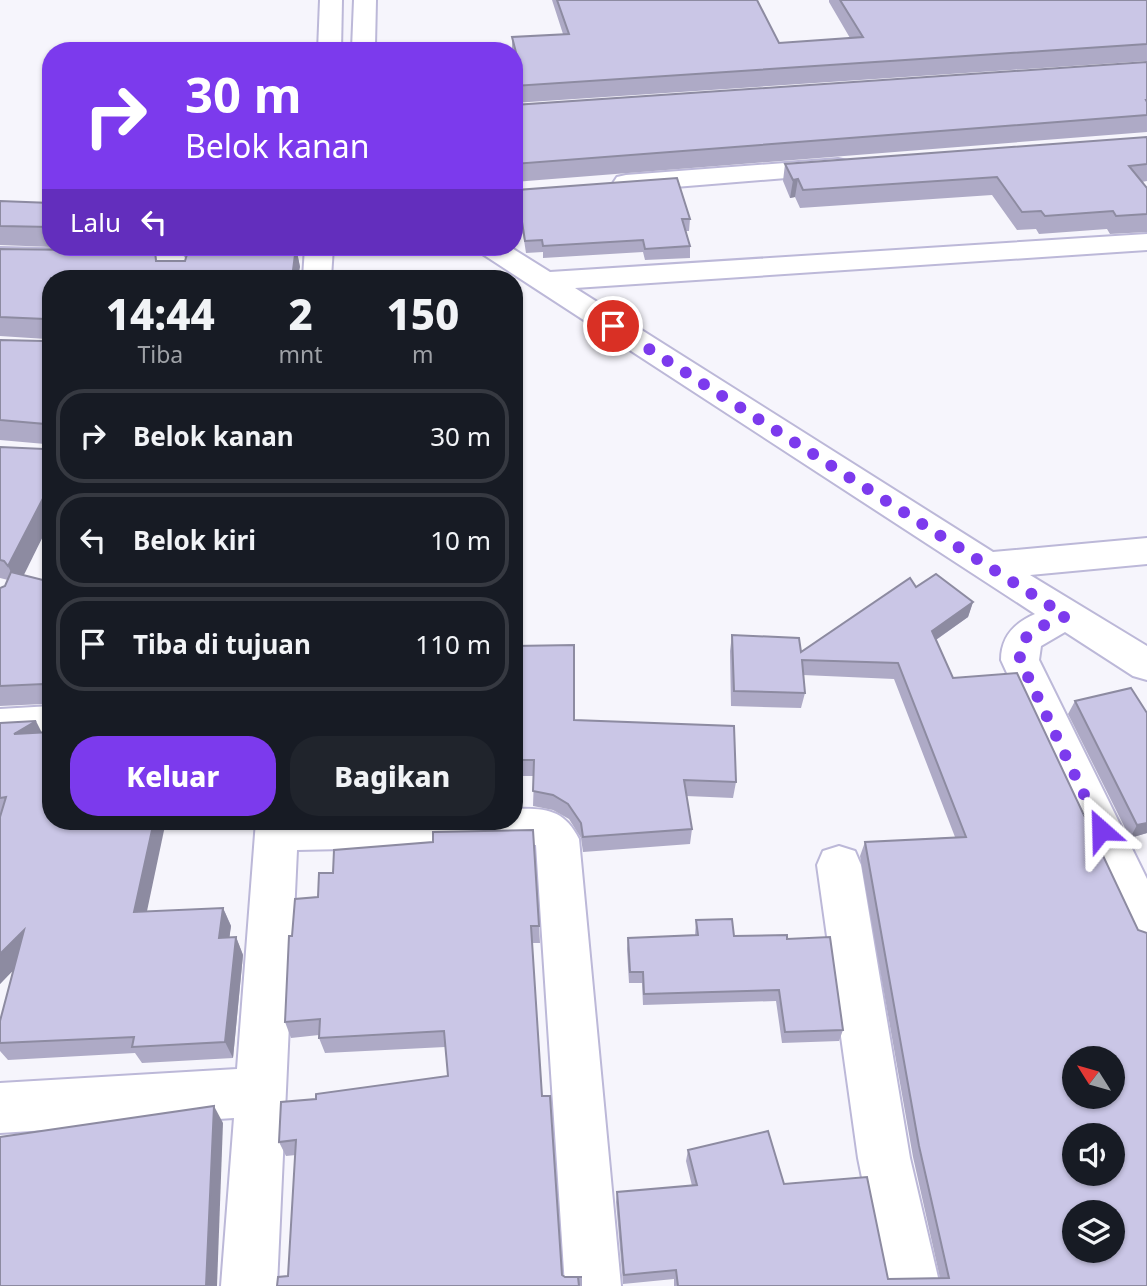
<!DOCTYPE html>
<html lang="id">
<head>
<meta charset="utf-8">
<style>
	:root { --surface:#171b24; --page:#20242c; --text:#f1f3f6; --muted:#9ea1a6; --line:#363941; --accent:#7c3aed }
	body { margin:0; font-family:"Noto Sans",sans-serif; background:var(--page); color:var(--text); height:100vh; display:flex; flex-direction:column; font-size:26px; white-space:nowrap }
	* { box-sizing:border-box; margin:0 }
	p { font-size:23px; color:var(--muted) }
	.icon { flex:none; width:38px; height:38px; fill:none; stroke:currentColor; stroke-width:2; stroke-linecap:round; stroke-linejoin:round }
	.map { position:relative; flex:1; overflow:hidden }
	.details { position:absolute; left:42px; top:270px; width:481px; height:560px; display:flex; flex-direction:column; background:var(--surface); border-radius:28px; box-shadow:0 2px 5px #0004 }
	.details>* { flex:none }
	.top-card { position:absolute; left:42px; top:42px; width:481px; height:214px; border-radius:28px; box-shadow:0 2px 5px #0004; background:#7c3aed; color:#fff; overflow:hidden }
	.needle { width:46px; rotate:307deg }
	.tools { position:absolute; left:1062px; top:1046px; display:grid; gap:14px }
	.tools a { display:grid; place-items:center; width:63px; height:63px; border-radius:50%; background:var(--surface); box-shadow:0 2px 5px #0004; font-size:35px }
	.pin { position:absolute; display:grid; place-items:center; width:60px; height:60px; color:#fff; margin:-30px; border:4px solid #fff; border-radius:50%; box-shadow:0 2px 7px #0007 }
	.me { position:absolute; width:77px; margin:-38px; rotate:335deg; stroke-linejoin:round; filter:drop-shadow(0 0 5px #0008) }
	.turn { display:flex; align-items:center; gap:24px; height:147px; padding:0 28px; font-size:32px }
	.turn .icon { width:91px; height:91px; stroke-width:2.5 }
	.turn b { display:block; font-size:49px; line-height:60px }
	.then { display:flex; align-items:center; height:66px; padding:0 28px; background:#0003; gap:14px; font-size:26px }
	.eta { display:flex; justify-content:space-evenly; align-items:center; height:119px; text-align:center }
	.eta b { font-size:42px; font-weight:800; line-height:49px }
	.button { display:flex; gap:14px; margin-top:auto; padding:14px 28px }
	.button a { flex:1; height:80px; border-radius:28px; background:var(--accent); color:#fff; font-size:28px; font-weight:800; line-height:80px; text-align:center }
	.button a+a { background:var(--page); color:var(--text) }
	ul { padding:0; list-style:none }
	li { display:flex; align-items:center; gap:21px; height:94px; margin:0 14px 10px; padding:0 14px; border:4px solid var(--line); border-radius:28px }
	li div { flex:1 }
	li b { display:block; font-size:26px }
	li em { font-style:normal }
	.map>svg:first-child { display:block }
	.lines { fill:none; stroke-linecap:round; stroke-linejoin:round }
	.minor-casing { stroke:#bcb8d8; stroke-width:4 }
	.minor { fill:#fff; fill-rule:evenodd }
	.wall { fill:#aeaac6 }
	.shaded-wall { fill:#8d8ba1 }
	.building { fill:#cac6e6; stroke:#8d8ba1; stroke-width:2; fill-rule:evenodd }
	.route { stroke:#7c3aed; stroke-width:12; stroke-dasharray:0 21.6 }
</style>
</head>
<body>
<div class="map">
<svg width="1147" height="1286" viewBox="0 0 1147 1286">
	<rect width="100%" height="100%" fill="#f6f5fc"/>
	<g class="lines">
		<defs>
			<g id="minor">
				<path d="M 320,0 L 342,0 L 341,51 L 318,51 Z"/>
				<path d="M 354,0 L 376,0 L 375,46 L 378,51 L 352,49 Z"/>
				<path d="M 838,159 L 847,161 L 851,167 L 847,173 L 626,191 L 617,189 L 613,183 L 617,177 L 626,175 Z"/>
				<path d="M 1147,234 L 1147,250 L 575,288 L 993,552 L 1147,538 L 1147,564 L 1030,575 L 1147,646 L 1147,680 L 1133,676 L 1065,632 L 1041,646 L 1039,660 L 1147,879 L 1147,948 L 1131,942 L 1001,660 C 1001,637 1014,623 1035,614 L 533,287 L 481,253 L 477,247 L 510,247 L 550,272 Z"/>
				<path d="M 305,247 L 333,247 L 331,278 L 303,278 Z"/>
				<path d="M 0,248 L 173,252 L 183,255 C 189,263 191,268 190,278 L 162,278 L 163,269 L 157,268 L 0,266 Z"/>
				<path d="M 51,706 L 51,738 L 0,741 L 0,709 Z"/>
				<path d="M 514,809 C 545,808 564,809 579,839 L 621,1286 L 565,1286 L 536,845 L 297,850 L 277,1286 L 221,1286 L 234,1118 L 0,1133 L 0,1083 L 237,1069 L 256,821 L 514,821 Z"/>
				<path d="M 839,846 L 855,851 L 861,865 L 910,1158 L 940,1286 L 884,1286 L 858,1158 L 817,865 L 823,851 Z"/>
			</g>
		</defs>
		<use href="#minor" class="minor-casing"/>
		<use href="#minor" class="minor"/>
	</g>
	<g class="wall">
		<path d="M 552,0 L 757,0 L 779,43 L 850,38 L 829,2 L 829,0 L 1147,0 L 1147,61 L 514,103 L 514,51 L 512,51 L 512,37 L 563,34 Z"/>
		<path d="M 1147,62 L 1147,132 L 514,182 L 514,105 Z"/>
		<path d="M 1147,137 L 1147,181 L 1142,182 L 1147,188 L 1147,232 L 1110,234 L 1107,229 L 1039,234 L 1036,229 L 1017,230 L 992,195 L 800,208 L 795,197 L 790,198 L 783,181 L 785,164 Z"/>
		<path d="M 517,190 L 690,219 L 689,231 L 686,231 L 690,246 L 690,258 L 645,260 L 643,252 L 543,258 L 543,252 L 526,253 L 518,201 Z"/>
		<path d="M 0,201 L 51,203 L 51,247 L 0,245 Z"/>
		<path d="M 60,247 L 296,247 L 300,267 L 51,278 L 51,520 L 23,575 L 51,582 L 43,704 L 0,706 L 0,588 L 5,586 L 8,580 L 0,578 L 0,447 L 44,449 L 45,444 L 0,440 L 0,340 L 43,341 L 46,339 L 0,336 L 0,249 L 155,251 L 157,261 L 185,261 L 186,256 L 185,253 L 173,249 Z"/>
		<path d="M 514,472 L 522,526 L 523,545 L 514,546 Z"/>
		<path d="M 916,587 L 973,602 L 968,617 L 936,640 L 1147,1286 L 674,1286 L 674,1279 L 623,1284 L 616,1202 L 617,1192 L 692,1186 L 686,1161 L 688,1150 L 784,1184 L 888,1279 L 940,1278 L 913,1157 L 860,856 L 865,842 L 955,837 L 894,679 L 803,675 L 805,693 L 801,708 L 731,706 L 730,651 L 732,635 L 801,652 Z"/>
		<path d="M 514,646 L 574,720 L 736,782 L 733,798 L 686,796 L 692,829 L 690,844 L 583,852 L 581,838 L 569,819 L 553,810 L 533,806 L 534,776 L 514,776 Z"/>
		<path d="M 1075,701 L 1147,833 L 1130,838 L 1068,714 Z"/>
		<path d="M 0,723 L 42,732 L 147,912 L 223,908 L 231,926 L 229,938 L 236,937 L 243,955 L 233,1058 L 142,1063 L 135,1053 L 8,1060 L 0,1051 L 0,1021 L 13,970 L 0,984 Z"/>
		<path d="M 696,920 L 734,936 L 787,939 L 843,1030 L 839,1041 L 782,1043 L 776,1001 L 643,1005 L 642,983 L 629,983 L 627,949 L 628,938 L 695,936 Z"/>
		<path d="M 539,926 L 540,943 L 532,943 L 542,1096 L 562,1275 L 565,1277 L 582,1277 L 582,1286 L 277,1286 L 288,1276 L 296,1155 L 286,1156 L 279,1142 L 316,1099 L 448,1076 L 445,1047 L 325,1053 L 319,1038 L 319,1035 L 291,1038 L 285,1022 L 289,936 Z"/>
	</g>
	<g class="shaded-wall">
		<path d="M 798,179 L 795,197 L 790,198 L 793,180 Z"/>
		<path d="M 296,247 L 300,267 L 298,278 L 292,278 Z"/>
		<path d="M 51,483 L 51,520 L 18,587 L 8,566 Z"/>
		<path d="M 51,594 L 51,621 L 45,609 Z"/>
		<path d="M 973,602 L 968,617 L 927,646 L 932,631 Z"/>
		<path d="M 51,713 L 51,731 L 44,717 Z"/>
		<path d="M 36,721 L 46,741 L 14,734 Z"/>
		<path d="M 154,821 L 166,821 L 143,930 L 134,912 Z"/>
		<path d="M 1147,823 L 1147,833 L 1130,838 L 1137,825 Z"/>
		<path d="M 223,908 L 231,926 L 227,956 L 219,938 Z"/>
		<path d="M 24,930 L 35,948 L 0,984 L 0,954 Z"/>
		<path d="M 236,937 L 243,955 L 233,1058 L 225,1042 Z"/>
		<path d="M 214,1106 L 223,1123 L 217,1286 L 206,1286 Z"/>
	</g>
	<g class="building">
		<path d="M 557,0 L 757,0 L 779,43 L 863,37 L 840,0 L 1147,0 L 1147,44 L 514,86 L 514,61 L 518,60 L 512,37 L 569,34 Z"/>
		<path d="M 1147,62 L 1147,100 L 1146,100 L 1147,102 L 1147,115 L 514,164 L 514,105 Z"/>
		<path d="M 1147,137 L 1147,164 L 1129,166 L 1147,188 L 1147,214 L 1116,216 L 1113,211 L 1045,216 L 1041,211 L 1022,212 L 997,177 L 803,190 L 798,179 L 793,180 L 785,164 Z"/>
		<path d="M 677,178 L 690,219 L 682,219 L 690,246 L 645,249 L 643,240 L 543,246 L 542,240 L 525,241 L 517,190 Z"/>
		<path d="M 0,201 L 51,203 L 51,227 L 0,226 Z"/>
		<path d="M 186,247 L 296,247 L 292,278 L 51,278 L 51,483 L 8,566 L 4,561 L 0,560 L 0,447 L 44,449 L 45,424 L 0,420 L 0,340 L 43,341 L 46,339 L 45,319 L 0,317 L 0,249 L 151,251 L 155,251 L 156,261 L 185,261 L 188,251 Z"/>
		<path d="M 514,472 L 519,472 L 522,526 L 514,526 Z"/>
		<path d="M 11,572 L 51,582 L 51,594 L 45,609 L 51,609 L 51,713 L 44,717 L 43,684 L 0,686 L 0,588 L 5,586 Z"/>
		<path d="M 936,574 L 973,602 L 932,631 L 953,678 L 1017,673 L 1138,930 L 1147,933 L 1147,1286 L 678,1286 L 676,1270 L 624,1275 L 617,1192 L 697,1185 L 688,1150 L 768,1131 L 784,1184 L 867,1177 L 888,1279 L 949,1278 L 919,1146 L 865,842 L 966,837 L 898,663 L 802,660 L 805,693 L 734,691 L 732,635 L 799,638 L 801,652 L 910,578 L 916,587 ZM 1074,1059 L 1113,1059 L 1113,1097 L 1074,1097 ZM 1074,1136 L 1113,1136 L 1113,1174 L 1074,1174 ZM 1074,1213 L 1113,1213 L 1113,1251 L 1074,1251 Z"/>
		<path d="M 574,645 L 574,720 L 734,726 L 736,782 L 684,780 L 692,829 L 583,837 L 581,823 L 568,804 L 553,795 L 533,791 L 534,760 L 514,760 L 514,646 Z"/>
		<path d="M 1131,688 L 1147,713 L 1147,823 L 1137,825 L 1075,701 Z"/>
		<path d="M 36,721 L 14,734 L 51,732 L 51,821 L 154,821 L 134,912 L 223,908 L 219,938 L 236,937 L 225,1042 L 132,1047 L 134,1037 L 0,1043 L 0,1021 L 24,930 L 0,954 L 0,817 L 6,797 L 0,798 L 0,723 Z"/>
		<path d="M 533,830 L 539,926 L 531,926 L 542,1096 L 550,1096 L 562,1275 L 565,1277 L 582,1277 L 578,1277 L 579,1286 L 277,1286 L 278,1277 L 288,1276 L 296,1140 L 279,1142 L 281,1102 L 316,1099 L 316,1094 L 448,1076 L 444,1031 L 319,1038 L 320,1019 L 285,1022 L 289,936 L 292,936 L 295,899 L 318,897 L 319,873 L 333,873 L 334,850 L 433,842 L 433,832 Z"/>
		<path d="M 732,919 L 734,936 L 787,935 L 787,939 L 830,937 L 843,1030 L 785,1032 L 779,990 L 644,994 L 643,972 L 630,972 L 628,938 L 698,935 L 696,920 Z"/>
		<path d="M 214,1106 L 206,1286 L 0,1286 L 0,1137 Z"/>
	</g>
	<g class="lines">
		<path class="route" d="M 613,326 L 1066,616 C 1043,627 1018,630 1020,660 L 1101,830"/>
	</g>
</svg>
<div class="tools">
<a><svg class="needle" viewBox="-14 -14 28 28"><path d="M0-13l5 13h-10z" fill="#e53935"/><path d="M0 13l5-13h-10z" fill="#9ea1a6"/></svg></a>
<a><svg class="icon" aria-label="sound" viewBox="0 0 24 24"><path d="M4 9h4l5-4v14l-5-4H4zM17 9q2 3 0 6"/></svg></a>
<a><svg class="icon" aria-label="layers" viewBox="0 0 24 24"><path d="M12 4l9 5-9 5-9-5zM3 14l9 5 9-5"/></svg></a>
</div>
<div class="pin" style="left:613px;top:326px;background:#d93025"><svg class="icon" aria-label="arrive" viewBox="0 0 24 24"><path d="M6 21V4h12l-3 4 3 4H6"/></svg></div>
<svg class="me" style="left:1101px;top:830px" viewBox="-20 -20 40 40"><path d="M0-17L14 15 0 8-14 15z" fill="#7c3aed" stroke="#fff" stroke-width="4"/></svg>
<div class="top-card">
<div class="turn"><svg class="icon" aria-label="right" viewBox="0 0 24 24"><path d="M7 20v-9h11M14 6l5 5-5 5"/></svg><div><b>30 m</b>Belok kanan</div></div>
<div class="then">Lalu<svg class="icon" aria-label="left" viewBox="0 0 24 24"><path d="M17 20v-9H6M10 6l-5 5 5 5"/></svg></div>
</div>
<section class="details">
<div class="eta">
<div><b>14:44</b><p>Tiba</p></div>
<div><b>2</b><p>mnt</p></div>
<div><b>150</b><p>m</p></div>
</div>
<ul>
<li><svg class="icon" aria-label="right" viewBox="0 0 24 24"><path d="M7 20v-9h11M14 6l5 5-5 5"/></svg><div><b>Belok kanan</b></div><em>30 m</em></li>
<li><svg class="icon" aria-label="left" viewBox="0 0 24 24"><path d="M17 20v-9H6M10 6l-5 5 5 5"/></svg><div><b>Belok kiri</b></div><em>10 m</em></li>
<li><svg class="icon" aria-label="arrive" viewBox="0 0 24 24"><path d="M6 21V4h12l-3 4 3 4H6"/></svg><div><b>Tiba di tujuan</b></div><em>110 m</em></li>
</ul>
<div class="button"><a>Keluar</a><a>Bagikan</a></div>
</section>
</div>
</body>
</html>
